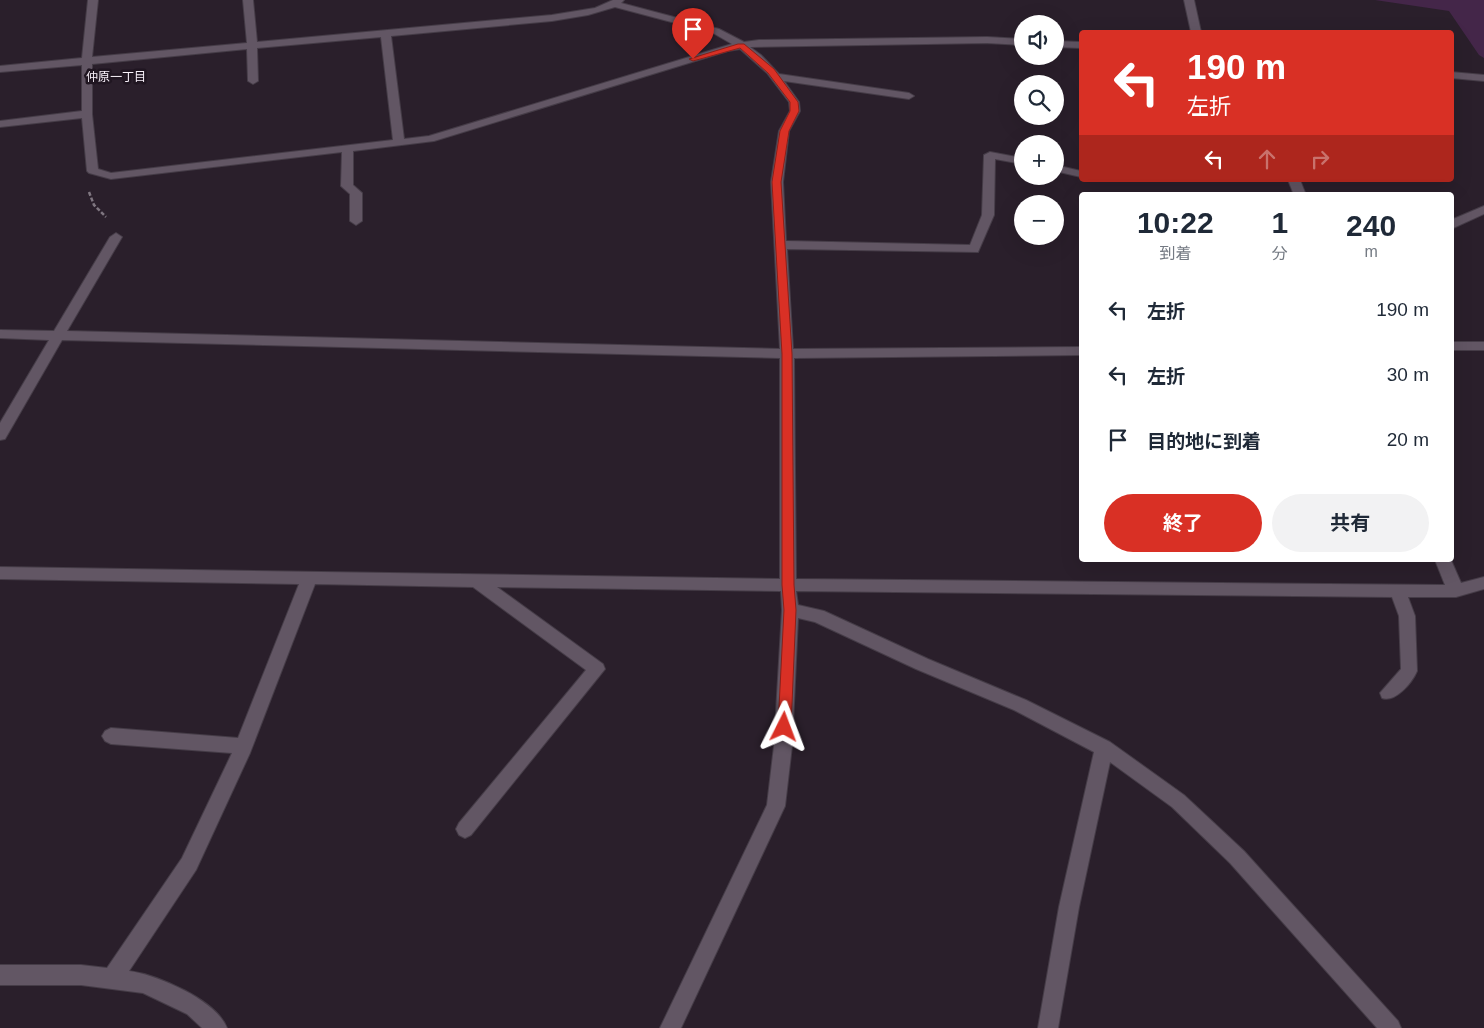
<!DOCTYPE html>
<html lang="ja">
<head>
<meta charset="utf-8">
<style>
	:root { --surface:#fff; --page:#f2f2f3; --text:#1f2937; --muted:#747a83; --accent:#d93025 }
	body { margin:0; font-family:Arial,"Noto Sans JP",sans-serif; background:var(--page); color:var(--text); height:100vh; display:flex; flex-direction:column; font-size:19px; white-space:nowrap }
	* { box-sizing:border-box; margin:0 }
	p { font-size:16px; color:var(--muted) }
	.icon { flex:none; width:28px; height:28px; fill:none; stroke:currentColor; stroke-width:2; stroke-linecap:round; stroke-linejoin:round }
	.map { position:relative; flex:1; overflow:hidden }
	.drawer { position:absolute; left:1079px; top:192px; width:375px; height:370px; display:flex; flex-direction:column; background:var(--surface); border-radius:5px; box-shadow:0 5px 20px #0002 }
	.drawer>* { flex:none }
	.banner { position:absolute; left:1079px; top:30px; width:375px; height:152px; border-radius:5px; box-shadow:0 5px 20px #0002; background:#d93025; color:#fff; overflow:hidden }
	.buttons { position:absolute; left:1014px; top:15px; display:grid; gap:10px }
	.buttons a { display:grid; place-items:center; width:50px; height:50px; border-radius:50%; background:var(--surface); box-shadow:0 5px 20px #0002; font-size:25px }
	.pin { position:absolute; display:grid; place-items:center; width:42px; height:42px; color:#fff; margin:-51px -21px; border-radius:50% 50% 50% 0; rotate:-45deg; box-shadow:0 0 5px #0007 }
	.pin .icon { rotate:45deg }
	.me { position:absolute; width:55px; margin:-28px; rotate:3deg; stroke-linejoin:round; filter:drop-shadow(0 0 4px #0008) }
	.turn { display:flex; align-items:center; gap:18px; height:105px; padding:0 25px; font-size:22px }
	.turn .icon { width:65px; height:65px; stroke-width:2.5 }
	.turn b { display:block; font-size:35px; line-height:42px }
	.lanes { display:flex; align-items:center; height:48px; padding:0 25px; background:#0003; justify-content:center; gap:25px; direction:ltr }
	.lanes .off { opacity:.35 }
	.eta { display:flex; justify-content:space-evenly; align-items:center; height:85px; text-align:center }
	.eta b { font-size:30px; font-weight:700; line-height:35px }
	.primary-button { display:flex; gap:10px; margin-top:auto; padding:10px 25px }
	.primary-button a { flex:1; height:58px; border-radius:30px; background:var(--accent); color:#fff; font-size:20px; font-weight:700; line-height:58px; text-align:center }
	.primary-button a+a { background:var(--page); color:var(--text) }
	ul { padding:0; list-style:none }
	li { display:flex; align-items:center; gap:15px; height:65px; padding:0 25px }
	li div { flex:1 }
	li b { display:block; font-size:19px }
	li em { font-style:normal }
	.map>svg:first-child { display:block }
	.green { fill:#442649 }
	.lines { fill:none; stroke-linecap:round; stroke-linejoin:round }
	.minor-casing { stroke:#453c47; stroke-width:2 }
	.path { stroke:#7f7680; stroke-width:2.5; stroke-dasharray:4 2; stroke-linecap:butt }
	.minor { fill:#625664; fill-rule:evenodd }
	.route { fill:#d93025; stroke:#8d1f18 }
	.labels { text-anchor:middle; stroke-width:5; stroke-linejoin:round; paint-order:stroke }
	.far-neighbourhood-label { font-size:12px; fill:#f9f2fa; stroke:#201621 }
</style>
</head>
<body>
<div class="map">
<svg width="1484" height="1028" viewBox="0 0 1484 1028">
	<rect width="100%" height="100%" fill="#2a1f2b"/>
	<path class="green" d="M 1375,0 L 1484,0 L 1484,58 L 1479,55 L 1449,11 Z"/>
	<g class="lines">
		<defs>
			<g id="minor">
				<path d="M 88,0 L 98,0 L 92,57 L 247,43 L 243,0 L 253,0 L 257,42 L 552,15 L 595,8 L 613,0 L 624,0 L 621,3 L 719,29 L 744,42 L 759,40 L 987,37 L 1022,39 L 1022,45 L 987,43 L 750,47 L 761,55 L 779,74 L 909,93 L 914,96 L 909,99 L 784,81 L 799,102 L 800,111 L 789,131 L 783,182 L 786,241 L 970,245 L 982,215 L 984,155 L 990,152 L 1022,158 L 1022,164 L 995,159 L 994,215 L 978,252 L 787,249 L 793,349 L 1081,347 L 1081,355 L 794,358 L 796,579 L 1445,585 L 1435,560 L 1451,560 L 1461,583 L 1484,577 L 1484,589 L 1456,597 L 1408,597 L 1415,616 L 1417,671 C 1412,683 1395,703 1382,698 L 1380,693 L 1401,669 L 1399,616 L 1392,597 L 796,591 L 798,605 L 824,611 L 928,659 L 1026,700 L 1110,742 L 1184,795 L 1244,851 L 1398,1021 L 1401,1028 L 1377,1028 L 1230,863 L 1172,807 L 1110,762 L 1079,907 L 1058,1028 L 1038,1028 L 1059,907 L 1094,752 L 1014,710 L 916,669 L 815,622 L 798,618 L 792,746 L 785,806 L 681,1028 L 660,1028 L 767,805 L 774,746 L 782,610 L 781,591 L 497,587 L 603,664 L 605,669 L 471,835 L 465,838 L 459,835 L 456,829 L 459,823 L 586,670 L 473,587 L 315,584 L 250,753 L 196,870 L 129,971 C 158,975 216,1000 227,1028 L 202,1028 L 187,1014 L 143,993 L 81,985 L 0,985 L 0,965 L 81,965 L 107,968 L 182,858 L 232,753 L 111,744 L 105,741 L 102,736 L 105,731 L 111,728 L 238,738 L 299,584 L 0,579 L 0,567 L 780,579 L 780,358 L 62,340 L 5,439 L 0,440 L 0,423 L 49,340 L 0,338 L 0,330 L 54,331 L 110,237 L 116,233 L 122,237 L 67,331 L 780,349 L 771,182 L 779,131 L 790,111 L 789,102 L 767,73 L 740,49 L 728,51 L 434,141 L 353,151 L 353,185 L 362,193 L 362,221 L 356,225 L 350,221 L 350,194 L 341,186 L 342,152 L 111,179 L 89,173 L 87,171 L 82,118 L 0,127 L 0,121 L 82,111 L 82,65 L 0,72 L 0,66 L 82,58 ZM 615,7 L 713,33 L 732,44 L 429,136 L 404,139 L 391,36 L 552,21 L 588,15 ZM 381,37 L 393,140 L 111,173 L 98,169 L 92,114 L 92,64 L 247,49 L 248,81 L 253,84 L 258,81 L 257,48 Z"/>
				<path d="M 1184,0 L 1194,0 L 1201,32 L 1191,32 Z"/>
				<path d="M 1055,41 L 1081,42 L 1081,48 L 1055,47 Z"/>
				<path d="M 1451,72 L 1484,75 L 1484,81 L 1451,78 Z"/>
				<path d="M 1055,165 L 1081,171 L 1081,177 L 1055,171 Z"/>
				<path d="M 1288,180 L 1300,180 L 1306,195 L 1294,195 Z"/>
				<path d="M 1484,206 L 1484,214 L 1451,229 L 1451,220 Z"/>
				<rect x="1451" y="342" width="33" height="8"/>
			</g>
		</defs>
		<use href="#minor" class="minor-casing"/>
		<path class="path" d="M 89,192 L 94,205 L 106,217"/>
		<use href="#minor" class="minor"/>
	</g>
	<path class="route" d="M 738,44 L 744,44 L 774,69 L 798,102 L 799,111 L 789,131 L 781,182 L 792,354 L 794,585 L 796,610 L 791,727 L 789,731 L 784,733 L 779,731 L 778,727 L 784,610 L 782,585 L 782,354 L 772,182 L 780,131 L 790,111 L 790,102 L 768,73 L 740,48 L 693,61 L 689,59 Z"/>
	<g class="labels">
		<g class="far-neighbourhood-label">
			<text x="116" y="81">仲原一丁目</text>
		</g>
	</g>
</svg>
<div class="buttons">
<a><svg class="icon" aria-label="sound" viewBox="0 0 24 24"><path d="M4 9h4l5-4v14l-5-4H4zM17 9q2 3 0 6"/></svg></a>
<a><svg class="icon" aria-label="search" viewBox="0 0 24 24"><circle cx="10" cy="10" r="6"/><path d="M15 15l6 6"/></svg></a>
<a>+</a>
<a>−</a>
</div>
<div class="pin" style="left:693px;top:59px;background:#d93025"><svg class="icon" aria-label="arrive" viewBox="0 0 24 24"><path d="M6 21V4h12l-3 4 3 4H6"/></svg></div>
<svg class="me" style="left:784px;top:727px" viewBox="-20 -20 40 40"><path d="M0-17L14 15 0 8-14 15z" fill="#d93025" stroke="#fff" stroke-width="4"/></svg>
<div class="banner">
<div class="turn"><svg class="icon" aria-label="left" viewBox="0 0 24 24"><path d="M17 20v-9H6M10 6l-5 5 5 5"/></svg><div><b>190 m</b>左折</div></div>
<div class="lanes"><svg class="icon" aria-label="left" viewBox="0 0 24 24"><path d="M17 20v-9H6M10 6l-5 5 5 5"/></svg><svg class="icon off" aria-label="ahead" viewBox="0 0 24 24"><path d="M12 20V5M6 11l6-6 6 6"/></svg><svg class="icon off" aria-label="right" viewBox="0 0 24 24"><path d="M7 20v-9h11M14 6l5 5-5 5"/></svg></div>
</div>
<section class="drawer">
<div class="eta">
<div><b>10:22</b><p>到着</p></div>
<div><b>1</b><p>分</p></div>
<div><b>240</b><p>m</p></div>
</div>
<ul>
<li><svg class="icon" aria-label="left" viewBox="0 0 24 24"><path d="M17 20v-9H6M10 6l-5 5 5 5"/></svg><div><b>左折</b></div><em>190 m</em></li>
<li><svg class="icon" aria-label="left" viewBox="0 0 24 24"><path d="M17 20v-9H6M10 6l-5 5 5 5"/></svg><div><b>左折</b></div><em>30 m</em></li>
<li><svg class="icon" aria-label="arrive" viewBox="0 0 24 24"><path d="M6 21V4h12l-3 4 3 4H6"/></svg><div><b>目的地に到着</b></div><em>20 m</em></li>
</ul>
<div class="primary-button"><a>終了</a><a>共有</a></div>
</section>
</div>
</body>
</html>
